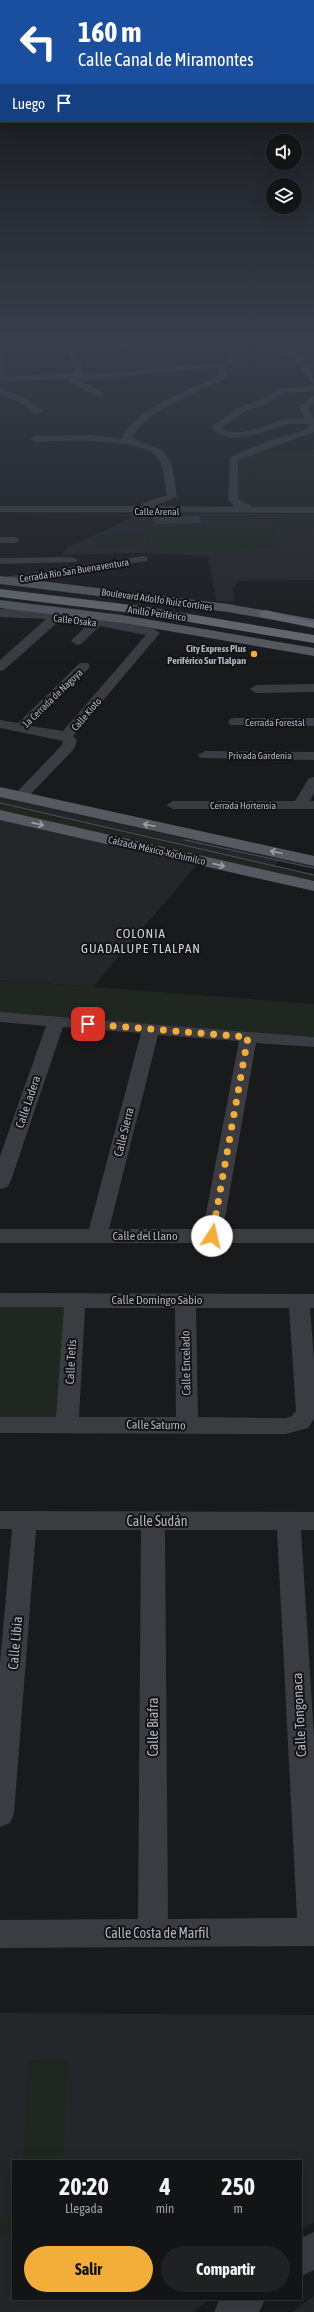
<!DOCTYPE html>
<html lang="es">
<head>
<meta charset="utf-8">
<style>
	:root { --surface:#131415; --page:#202122; --text:#f1f3f6; --muted:#9d9ea0; --line:#323334; --accent:#f3ae3a }
	body { margin:0; font-family:"Asap Condensed",sans-serif; background:var(--page); color:var(--text); height:100vh; display:flex; flex-direction:column; font-size:15px; white-space:nowrap }
	* { box-sizing:border-box; margin:0 }
	p { font-size:13px; color:var(--muted) }
	.icon { flex:none; width:22px; height:22px; fill:none; stroke:currentColor; stroke-width:2; stroke-linecap:round; stroke-linejoin:round }
	.map { position:relative; flex:1; overflow:hidden }
	.sheet { position:absolute; left:12px; top:2160px; width:290px; height:140px; display:flex; flex-direction:column; background:var(--surface); border-radius:0px; box-shadow:0 4px 16px #0002,0 0 0 1px var(--line) }
	.sheet>* { flex:none }
	.top-card { position:absolute; left:0px; top:0px; width:314px; height:122px; box-shadow:0 4px 16px #0002,0 0 0 1px var(--line); background:#1a4fa0; color:#fff; overflow:hidden }
	.fabs { position:absolute; left:266px; top:134px; display:grid; gap:8px }
	.fabs a { display:grid; place-items:center; width:36px; height:36px; border-radius:50%; background:var(--surface); box-shadow:0 4px 16px #0002,0 0 0 1px var(--line); font-size:20px }
	.pin { position:absolute; display:grid; place-items:center; width:34px; height:34px; color:#fff; margin:-17px; border-radius:8px; box-shadow:0 2px 6px #0006 }
	.me { position:absolute; width:44px; margin:-22px; rotate:10deg; stroke-linejoin:round; filter:drop-shadow(0 0 3px #0008) }
	.turn { display:flex; align-items:center; gap:14px; height:84px; padding:0 12px; font-size:18px }
	.turn .icon { width:52px; height:52px; stroke-width:2.5 }
	.turn b { display:block; font-size:28px; line-height:34px }
	.then { display:flex; align-items:center; height:38px; padding:0 12px; background:#0003; gap:8px; font-size:15px }
	.eta { display:flex; justify-content:space-evenly; align-items:center; height:68px; text-align:center }
	.eta b { font-size:24px; font-weight:700; line-height:28px }
	.primary-button { display:flex; gap:8px; margin-top:auto; padding:8px 12px }
	.primary-button a { flex:1; height:46px; border-radius:24px; background:var(--accent); color:#111; font-size:16px; font-weight:700; line-height:46px; text-align:center }
	.primary-button a+a { background:var(--page); color:var(--text) }
	.map>svg:first-child { display:block }
	.built { fill:#252629 }
	.green { fill:#1f2720 }
	.water { fill:#2f3940 }
	.lines { fill:none; stroke-linecap:round; stroke-linejoin:round }
	.minor { fill:#3a3c41; fill-rule:evenodd }
	.major { fill:#565960; fill-rule:evenodd }
	.highway { fill:#666a72; fill-rule:evenodd }
	.tram { stroke:#4d5056; stroke-width:1 }
	.oneway { stroke:#9b9fa9 }
	.route { stroke:#f3ae3a; stroke-width:7; stroke-dasharray:0 12.6 }
	.poi-dot { fill:#f3ae3a; stroke:#141417; stroke-width:1.5 }
	.labels { text-anchor:middle; stroke-width:4; stroke-linejoin:round; paint-order:stroke }
	.far-street-label { font-size:10px; fill:#acb1bb; stroke:#141417 }
	.far-poi-label { font-size:10px; font-weight:bold; fill:#acb1bb; stroke:#141417; text-anchor:end }
	.street-label { font-size:12px; fill:#acb1bb; stroke:#141417 }
	.neighbourhood-label { font-size:13px; letter-spacing:1px; fill:#cdd0d7; stroke:#141417 }
	.near-street-label { font-size:14px; fill:#acb1bb; stroke:#141417 }
</style>
</head>
<body>
<div class="map">
<svg width="314" height="2312" viewBox="0 0 314 2312">
	<rect width="100%" height="100%" fill="#191a1c"/>
	<g class="built">
		<path d="M 131,513 L 314,514 L 314,580 L 238,581 L 233,588 L 234,602 L 216,601 L 208,556 L 140,553 L 62,555 L 66,548 L 131,518 Z"/>
		<path d="M 0,799 L 314,866 L 314,869 L 279,861 L 275,866 L 314,874 L 314,877 L 0,804 Z"/>
		<path d="M 0,815 L 201,860 L 93,987 L 0,980 Z"/>
		<path d="M 0,2013 L 314,2015 L 314,2222 L 301,2231 L 301,2161 L 13,2161 L 13,2299 L 210,2299 L 193,2312 L 0,2312 Z"/>
		<path d="M 314,2296 L 314,2312 L 292,2312 Z"/>
	</g>
	<g class="green">
		<path d="M 314,449 L 314,509 L 256,509 L 237,502 L 239,458 L 261,452 L 306,452 Z"/>
		<path d="M 272,526 L 278,549 L 148,551 L 145,528 Z"/>
		<path d="M 142,534 L 143,546 L 97,547 L 97,535 Z"/>
		<path d="M 0,794 L 297,862 L 0,799 Z"/>
		<path d="M 0,804 L 314,877 L 314,881 L 0,812 Z"/>
		<path d="M 0,980 L 314,1004 L 314,1037 L 0,1012 Z"/>
		<path d="M 0,1306 L 71,1307 L 61,1426 L 0,1426 Z"/>
		<path d="M 29,2060 L 68,2061 L 63,2161 L 23,2161 Z"/>
		<path d="M 2,2216 L 13,2216 L 13,2238 L 0,2238 Z"/>
	</g>
	<path class="water" d="M 199,516 L 201,523 L 155,524 L 153,517 Z"/>
	<g class="lines">
		<g class="minor">
			<path d="M 0,342 L 5,342 L 8,371 L 6,377 L 75,373 L 69,351 L 73,349 L 77,351 L 84,375 L 223,363 L 228,374 L 223,380 C 196,393 147,410 132,437 C 139,443 147,444 155,447 C 175,454 174,480 177,497 L 153,506 L 235,507 L 228,500 L 230,457 L 268,441 L 302,431 L 310,426 L 308,424 C 302,424 295,423 289,424 C 269,429 228,450 211,427 L 241,406 L 259,401 L 278,389 L 314,385 L 314,391 L 283,393 L 265,405 L 247,410 L 221,428 C 238,440 269,423 286,419 C 292,418 298,418 305,418 L 298,407 L 314,396 L 314,403 L 308,408 L 314,418 L 314,432 L 238,460 L 238,499 L 254,507 L 314,507 L 314,513 L 0,512 L 0,506 L 143,506 L 143,503 L 167,495 C 164,483 165,467 157,457 C 142,437 60,441 35,442 L 30,439 L 35,436 L 91,435 L 124,439 L 122,437 C 137,411 169,399 195,386 C 203,383 213,380 220,374 L 217,367 L 85,380 L 74,378 L 104,393 L 104,397 L 101,398 L 69,382 L 69,378 L 0,383 Z"/>
			<path d="M 122,342 L 132,342 L 125,346 L 122,346 Z"/>
			<path d="M 222,342 L 230,342 L 233,363 L 226,361 Z"/>
			<path d="M 288,342 L 296,343 L 292,347 L 294,352 C 306,358 314,370 314,384 L 311,383 L 296,360 L 287,355 L 284,347 Z"/>
			<path d="M 0,388 L 27,399 L 44,412 L 36,414 L 21,403 L 0,394 Z"/>
			<path d="M 0,537 L 15,537 L 20,540 L 15,543 L 0,543 Z"/>
			<path d="M 143,556 L 147,557 L 147,561 L 0,582 L 0,578 L 4,577 Z"/>
			<path d="M 72,557 L 78,560 L 76,562 L 0,564 L 0,558 Z"/>
			<path d="M 0,609 C 52,609 103,620 154,629 L 160,633 L 73,736 L 77,740 L 74,749 L 26,799 L 21,800 L 14,796 L 16,793 L 62,745 L 63,741 L 0,728 L 0,720 L 18,723 L 80,663 L 88,663 L 90,666 L 88,669 L 31,726 L 63,731 L 146,635 L 100,626 L 81,644 L 77,645 L 71,641 L 88,624 L 59,621 L 4,670 L 0,671 L 0,660 L 46,619 L 0,617 Z"/>
			<path d="M 314,684 L 314,692 L 256,693 L 250,689 L 256,685 Z"/>
			<path d="M 235,718 L 314,718 L 314,726 L 230,725 L 228,722 L 230,719 Z"/>
			<path d="M 205,751 L 314,752 L 314,760 L 200,758 L 198,755 Z"/>
			<path d="M 314,777 L 314,793 L 310,801 L 314,801 L 314,809 L 173,809 L 166,805 L 173,801 L 295,801 L 309,778 Z"/>
			<path d="M 0,1012 L 314,1037 L 314,1047 L 256,1043 L 223,1229 L 314,1229 L 314,1243 L 0,1243 L 0,1229 L 89,1229 L 141,1033 L 63,1027 L 10,1183 L 7,1187 L 0,1189 L 0,1156 L 46,1026 L 0,1022 ZM 158,1035 L 239,1041 L 203,1229 L 109,1229 Z"/>
			<path d="M 0,1293 L 314,1294 L 314,1308 L 310,1308 L 314,1359 L 314,1419 L 308,1428 L 286,1434 L 0,1433 L 0,1417 L 56,1417 L 64,1307 L 0,1307 ZM 85,1308 L 175,1308 L 176,1417 L 79,1417 ZM 196,1308 L 289,1308 L 296,1411 L 292,1416 L 286,1418 L 198,1417 Z"/>
			<path d="M 0,1511 L 314,1512 L 314,1530 L 301,1530 L 314,1737 L 314,1946 L 0,1948 L 0,1920 L 138,1919 L 141,1530 L 36,1530 L 14,1814 L 10,1823 L 0,1827 L 0,1663 L 12,1529 L 0,1529 ZM 165,1530 L 277,1530 L 297,1918 L 168,1919 Z"/>
			<path d="M 314,2232 L 314,2270 L 301,2276 L 301,2238 Z"/>
			<path d="M 220,2299 L 265,2299 L 259,2312 L 214,2312 Z"/>
		</g>
		<g class="major">
			<path d="M 0,576 L 228,604 L 314,619 L 314,627 L 228,612 L 0,584 Z"/>
			<path d="M 0,600 L 122,615 L 314,648 L 314,656 L 122,623 L 0,608 Z"/>
			<path d="M 0,787 L 314,856 L 314,866 L 0,797 Z"/>
			<path d="M 0,810 L 314,881 L 314,891 L 0,820 Z"/>
		</g>
		<g class="highway">
			<path d="M 0,589 L 148,607 L 314,635 L 314,643 L 148,615 L 0,597 Z"/>
			<path d="M 266,610 L 314,622 L 314,628 L 261,617 L 259,614 L 261,611 Z"/>
		</g>
		<g class="tram">
			<path d="M 0,803 L 314,875"/>
			<path d="M 185,840 L 314,868"/>
		</g>
	</g>
	<defs><path id="oneway-shaft" d="M-6 0H5M1.5-3L5.5 0L1.5 3" fill="none" stroke-width="1.6" stroke-linecap="round" stroke-linejoin="round"/></defs>
	<g class="oneway">
		<use href="#oneway-shaft" transform="translate(38 824) rotate(13)"/>
		<use href="#oneway-shaft" transform="translate(149 825) rotate(-168)"/>
		<use href="#oneway-shaft" transform="translate(276 852) rotate(-168)"/>
		<use href="#oneway-shaft" transform="translate(219 865) rotate(13)"/>
	</g>
	<linearGradient id="sky" x2="0" y2="1"><stop stop-color="#0e0e0f"/><stop offset="0.51" stop-color="#383e4b"/><stop offset="1" stop-color="#383e4b" stop-opacity="0"/></linearGradient>
	<rect width="314" height="666" fill="url(#sky)"/>
	<g class="lines">
		<path class="route" d="M 88,1024 L 248,1037 L 212,1236"/>
	</g>
	<circle class="poi-dot" cx="254" cy="654" r="4"/>
	<g class="labels">
		<g class="far-street-label">
			<text x="157" y="515">Calle Arenal</text>
			<text transform="translate(74 570) rotate(-9)" y="4">Cerrada Río San Buenaventura</text>
			<text transform="translate(157 599) rotate(8)" y="4">Boulevard Adolfo Ruiz Cortines</text>
			<text transform="translate(157 613) rotate(8)" y="4">Anillo Periférico</text>
			<text transform="translate(75 620) rotate(7)" y="4">Calle Osaka</text>
			<text transform="translate(52 698) rotate(-44)" y="4">1a Cerrada de Nagoya</text>
			<text transform="translate(86 714) rotate(-49)" y="4">Calle Kioto</text>
			<text x="275" y="726">Cerrada Forestal</text>
			<text x="260" y="759">Privada Gardenia</text>
			<text x="243" y="809">Cerrada Hortensia</text>
			<text transform="translate(157 850) rotate(13)" y="4">Calzada México-Xochimilco</text>
		</g>
		<g class="far-poi-label">
			<text x="246" y="652">City Express Plus<tspan x="246" dy="12">Periférico Sur Tlalpan</tspan></text>
		</g>
		<g class="street-label">
			<text transform="translate(28 1102) rotate(-71)" y="4">Calle Ladera</text>
			<text transform="translate(124 1132) rotate(-76)" y="4">Calle Sierra</text>
			<text x="145" y="1240">Calle del Llano</text>
			<text x="157" y="1304">Calle Domingo Sabio</text>
			<text transform="translate(71 1362) rotate(-87)" y="4">Calle Tetis</text>
			<text transform="translate(186 1363) rotate(-91)" y="4">Calle Encelado</text>
			<text transform="translate(156 1425) rotate(1)" y="4">Calle Saturno</text>
		</g>
		<g class="neighbourhood-label">
			<text x="141" y="938">COLONIA<tspan x="141" dy="15">GUADALUPE TLALPAN</tspan></text>
		</g>
		<g class="near-street-label">
			<text x="157" y="1526">Calle Sudán</text>
			<text transform="translate(15 1643) rotate(-85)" y="5">Calle Libia</text>
			<text transform="translate(299 1715) rotate(-93)" y="5">Calle Tongonaca</text>
			<text transform="translate(153 1727) rotate(-90)" y="5">Calle Biafra</text>
			<text x="157" y="1938">Calle Costa de Marfil</text>
		</g>
	</g>
</svg>
<div class="fabs">
<a><svg class="icon" aria-label="sound" viewBox="0 0 24 24"><path d="M4 9h4l5-4v14l-5-4H4zM17 9q2 3 0 6"/></svg></a>
<a><svg class="icon" aria-label="layers" viewBox="0 0 24 24"><path d="M12 4l9 5-9 5-9-5zM3 14l9 5 9-5"/></svg></a>
</div>
<div class="pin" style="left:88px;top:1024px;background:#d93025"><svg class="icon" aria-label="arrive" viewBox="0 0 24 24"><path d="M6 21V4h12l-3 4 3 4H6"/></svg></div>
<svg class="me" style="left:212px;top:1236px" viewBox="-20 -20 40 40"><circle r="19" fill="#fff"/><path d="M0-13L10 11 0 6-10 11z" fill="#f3ae3a"/></svg>
<div class="top-card">
<div class="turn"><svg class="icon" aria-label="left" viewBox="0 0 24 24"><path d="M17 20v-9H6M10 6l-5 5 5 5"/></svg><div><b>160 m</b>Calle Canal de Miramontes</div></div>
<div class="then">Luego<svg class="icon" aria-label="arrive" viewBox="0 0 24 24"><path d="M6 21V4h12l-3 4 3 4H6"/></svg></div>
</div>
<section class="sheet">
<div class="eta">
<div><b>20:20</b><p>Llegada</p></div>
<div><b>4</b><p>min</p></div>
<div><b>250</b><p>m</p></div>
</div>
<div class="primary-button"><a>Salir</a><a>Compartir</a></div>
</section>
</div>
</body>
</html>
